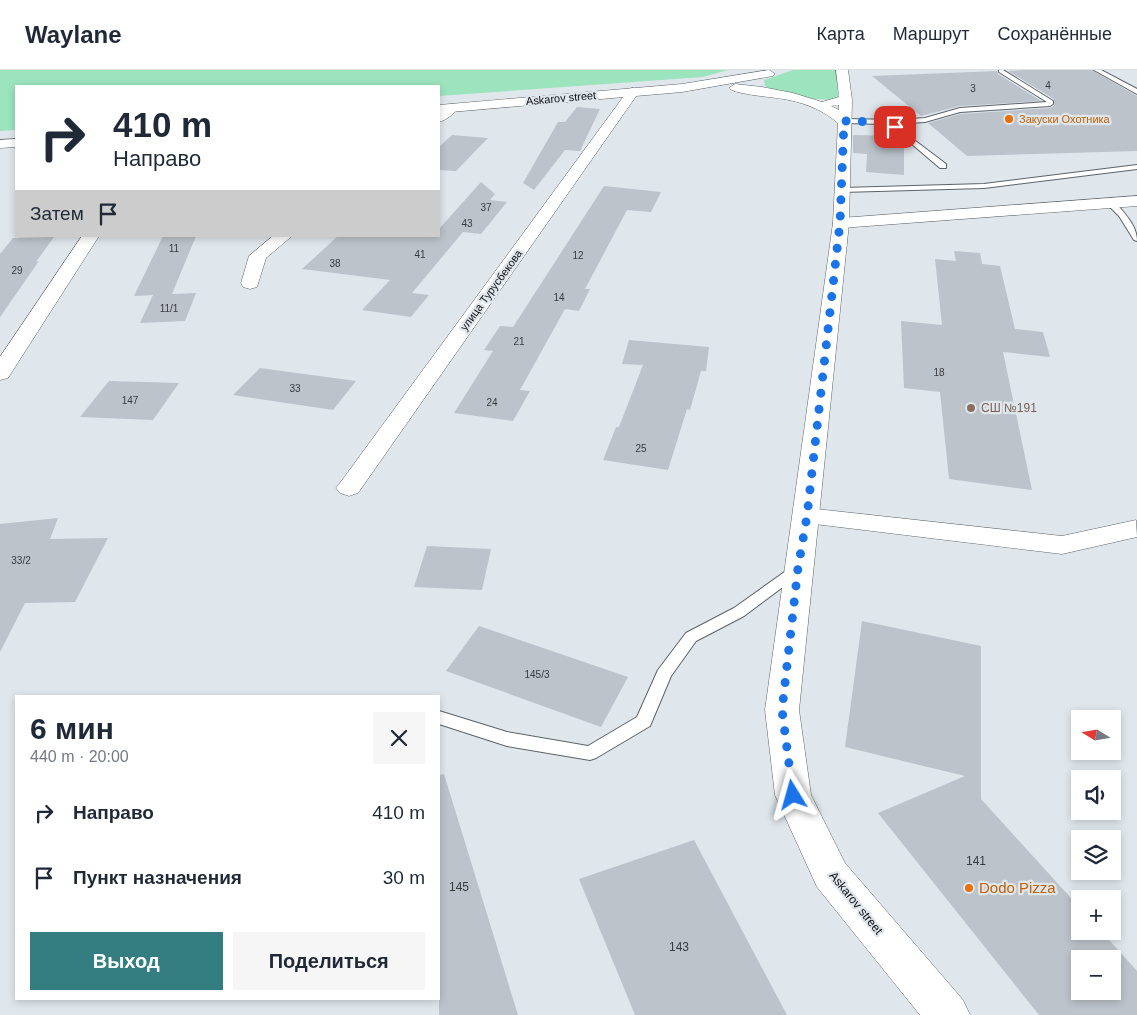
<!DOCTYPE html>
<html lang="ru">
<head>
<meta charset="utf-8">
<style>
	:root { --surface:#fff; --page:#f6f6f7; --text:#1f2937; --muted:#747a83; --line:#e0e1e3; --accent:#347d81 }
	body { margin:0; font-family:Arial,sans-serif; background:var(--page); color:var(--text); height:100vh; display:flex; flex-direction:column; font-size:19px; white-space:nowrap }
	* { box-sizing:border-box; margin:0 }
	p { font-size:16px; color:var(--muted) }
	.icon { flex:none; width:28px; height:28px; fill:none; stroke:currentColor; stroke-width:2; stroke-linecap:round; stroke-linejoin:round }
	.map { position:relative; flex:1; overflow:hidden }
	.sheet { position:absolute; left:15px; top:625px; width:425px; height:305px; display:flex; flex-direction:column; background:var(--surface); border-radius:0px; box-shadow:0 2px 8px #0003 }
	.sheet>* { flex:none }
	.hud { position:absolute; left:15px; top:15px; width:425px; height:152px; border-radius:0px; box-shadow:0 2px 8px #0003; background:#fff; color:var(--text); overflow:hidden }
	.needle { width:32px; rotate:281deg }
	.controls { position:absolute; left:1071px; top:640px; display:grid; gap:10px }
	.controls a { display:grid; place-items:center; width:50px; height:50px; border-radius:0px; background:var(--surface); box-shadow:0 2px 8px #0003; font-size:25px }
	.pin { position:absolute; display:grid; place-items:center; width:42px; height:42px; color:#fff; margin:-21px; border-radius:10px; box-shadow:0 2px 8px #0006 }
	.me { position:absolute; width:55px; margin:-28px; rotate:352deg; stroke-linejoin:round; filter:drop-shadow(0 0 4px #0008) }
	.turn { display:flex; align-items:center; gap:18px; height:105px; padding:0 15px; font-size:22px }
	.turn .icon { width:65px; height:65px; stroke-width:2.5 }
	.turn b { display:block; font-size:35px; line-height:42px }
	.then { display:flex; align-items:center; height:48px; padding:0 15px; background:#0003; gap:10px; font-size:19px }
	.round { display:grid; place-items:center; flex:none; width:52px; height:52px; border-radius:0px; background:var(--page) }
	.summary { display:flex; align-items:center; justify-content:space-between; height:85px; padding:0 15px }
	h1 { font-size:30px; font-weight:700; line-height:38px }
	.action { display:flex; gap:10px; margin-top:auto; padding:10px 15px }
	.action a { flex:1; height:58px; border-radius:0px; background:var(--accent); color:#fff; font-size:20px; font-weight:700; line-height:58px; text-align:center }
	.action a+a { background:var(--page); color:var(--text) }
	ul { padding:0; list-style:none }
	li { display:flex; align-items:center; gap:15px; height:65px; padding:0 15px }
	li div { flex:1 }
	li b { display:block; font-size:19px }
	li em { font-style:normal }
	header { display:flex; align-items:center; gap:30px; box-sizing:border-box; height:70px; padding:0 25px; background:var(--surface); border-bottom:1px solid var(--line) }
	header strong { font-size:24px }
	nav { display:flex; gap:28px; margin-inline-start:auto; font-size:18px }
	.map>svg:first-child { display:block }
	.green { fill:#9ce4bd }
	.building { fill:#bcc3ca; fill-rule:evenodd }
	.lines { fill:none; stroke-linecap:round; stroke-linejoin:round }
	.lane-casing { stroke:#5c6368; stroke-width:2 }
	.street-casing { stroke:#5c6368; stroke-width:1 }
	.secondary-casing { stroke:#5c6368; stroke-width:1 }
	.lane { fill:#fff; fill-rule:evenodd }
	.street { fill:#fff; fill-rule:evenodd }
	.secondary { fill:#fff; fill-rule:evenodd }
	.route { stroke:#1a73e8; stroke-width:9; stroke-dasharray:0 16.2 }
	.food-dot { fill:#e8710a; stroke:#dfe7ed; stroke-width:2 }
	.education-dot { fill:#8d6e63; stroke:#dfe7ed; stroke-width:2 }
	.labels { text-anchor:middle; stroke-width:4.5; stroke-linejoin:round; paint-order:stroke }
	.number-label { font-size:10px; fill:#383b3f }
	.far-street-label { font-size:11px; fill:#0c0e11; stroke:#dfe7ed }
	.far-food-label { font-size:11px; fill:#c56008; stroke:#dfe7ed; text-anchor:start }
	.education-label { font-size:12px; fill:#785e54; stroke:#dfe7ed; text-anchor:start }
	.near-number-label { font-size:12px; fill:#383b3f }
	.street-label { font-size:12px; fill:#0c0e11; stroke:#dfe7ed }
	.near-food-label { font-size:15px; fill:#c56008; stroke:#dfe7ed; text-anchor:start }
</style>
</head>
<body>
<header>
<strong>Waylane</strong>
<nav><a>Карта</a><a>Маршрут</a><a>Сохранённые</a></nav>
</header>
<div class="map">
<svg width="1137" height="945" viewBox="0 0 1137 945">
	<rect width="100%" height="100%" fill="#dfe7ed"/>
	<g class="green">
		<path d="M 0,0 L 728,0 L 703,7 L 439,26 L 439,16 L 16,16 L 16,60 L 0,61 Z"/>
		<path d="M 793,0 L 840,0 L 838,29 C 814,31 787,27 765,16 L 764,10 Z"/>
	</g>
	<g class="building">
		<path d="M 1025,0 L 1092,0 L 1137,26 L 1137,81 L 967,86 L 928,53 L 960,44 L 1050,38 L 1054,36 L 1054,29 L 1008,1 Z"/>
		<path d="M 997,1 L 998,4 L 1041,31 L 960,36 L 921,46 L 872,6 Z"/>
		<path d="M 577,37 L 600,39 L 580,81 L 565,80 L 534,120 L 523,113 L 558,52 L 565,52 Z"/>
		<path d="M 452,65 L 488,68 L 456,101 L 439,100 L 439,77 Z"/>
		<path d="M 853,65 L 899,66 L 904,70 L 904,105 L 866,102 L 867,84 L 853,83 Z"/>
		<path d="M 481,112 L 495,124 L 490,130 L 507,132 L 481,164 L 463,162 L 412,223 L 429,225 L 411,247 L 362,240 L 390,210 L 302,199 L 338,166 L 439,166 L 439,159 Z"/>
		<path d="M 604,116 L 661,122 L 651,142 L 627,140 L 585,219 L 590,219 L 579,241 L 565,239 L 520,320 L 530,321 L 513,351 L 454,343 L 493,281 L 484,280 L 500,256 L 513,257 Z"/>
		<path d="M 163,166 L 196,166 L 172,224 L 196,223 L 185,251 L 140,253 L 153,225 L 134,226 Z"/>
		<path d="M 54,167 L 36,192 L 39,191 L 0,247 L 0,184 L 13,168 Z"/>
		<path d="M 954,181 L 980,183 L 982,194 L 1000,196 L 1015,259 L 1043,262 L 1050,287 L 1003,282 L 1032,420 L 949,409 L 940,322 L 904,318 L 901,251 L 942,255 L 935,189 L 956,191 Z"/>
		<path d="M 629,270 L 709,277 L 706,301 L 701,301 L 690,340 L 687,339 L 668,400 L 603,390 L 616,357 L 619,357 L 643,295 L 622,294 Z"/>
		<path d="M 260,298 L 356,311 L 333,340 L 233,325 Z"/>
		<path d="M 109,311 L 179,313 L 153,350 L 80,347 Z"/>
		<path d="M 58,448 L 50,469 L 108,468 L 75,532 L 25,533 L 0,582 L 0,454 Z"/>
		<path d="M 427,476 L 491,479 L 482,520 L 414,517 Z"/>
		<path d="M 862,551 L 981,576 L 981,729 L 1080,838 L 1080,861 L 1101,861 L 1137,901 L 1137,945 L 1039,945 L 878,743 L 965,706 L 845,677 ZM 1080,889 L 1112,889 L 1112,921 L 1080,921 Z"/>
		<path d="M 479,556 L 628,607 L 601,657 L 446,601 Z"/>
		<path d="M 444,704 L 518,945 L 439,945 L 439,705 Z"/>
		<path d="M 694,770 L 787,945 L 635,945 L 579,809 Z"/>
	</g>
	<g class="lines">
		<defs>
			<g id="lane">
				<path d="M 999,0 L 1003,0 L 1053,31 L 1053,34 L 1050,36 L 960,42 L 925,52 L 893,54 L 946,94 L 946,98 L 940,98 L 893,58 L 882,54 L 844,53 L 841,51 L 844,49 L 897,50 L 925,48 L 960,38 L 1047,32 L 999,2 Z"/>
				<path d="M 1094,0 L 1101,0 L 1137,19 L 1137,24 Z"/>
				<path d="M 1137,95 L 1137,99 L 984,118 L 842,122 L 838,120 L 842,118 L 984,114 Z"/>
				<path d="M 1108,131 L 1114,131 C 1124,143 1137,155 1137,171 L 1134,170 L 1119,146 L 1108,135 Z"/>
				<path d="M 798,494 L 803,496 L 805,499 L 803,502 L 744,546 L 696,571 L 671,606 L 650,656 L 596,688 L 590,690 L 507,676 L 439,654 L 439,641 L 507,662 L 588,676 L 637,647 L 658,600 L 686,563 L 734,538 L 793,496 Z"/>
			</g>
			<g id="street">
				<path d="M 633,18 L 639,22 L 358,423 L 349,426 L 340,423 L 336,418 L 340,413 L 629,19 Z"/>
				<path d="M 452,34 L 457,35 L 458,38 C 454,44 446,50 439,52 L 439,42 Z"/>
				<path d="M 1137,126 L 1137,136 L 841,158 L 835,157 L 833,153 L 835,149 L 841,148 Z"/>
				<path d="M 82,166 L 99,166 L 8,308 L 0,310 L 0,287 Z"/>
				<path d="M 273,166 L 292,166 L 266,188 L 257,217 L 250,219 L 243,217 L 241,213 L 249,186 Z"/>
				<path d="M 807,438 L 1062,466 L 1136,450 L 1137,467 L 1062,484 L 798,452 L 794,446 L 798,440 Z"/>
			</g>
			<g id="secondary">
				<path d="M 769,0 L 775,4 L 773,6 L 682,22 L 439,43 L 439,35 L 682,14 Z"/>
				<path d="M 836,0 L 848,0 L 852,30 L 849,153 L 799,640 L 811,725 L 845,793 L 963,930 L 970,945 L 920,945 L 817,817 L 775,725 L 765,640 L 833,153 L 838,53 C 824,41 808,34 789,30 C 777,27 735,25 729,18 L 735,14 L 762,17 L 793,23 L 822,32 L 839,27 ZM 839,35 L 839,40 L 831,36 Z"/>
				<path d="M 16,69 L 16,77 L 0,78 L 0,70 Z"/>
			</g>
		</defs>
		<use href="#lane" class="lane-casing"/>
		<use href="#street" class="street-casing"/>
		<use href="#secondary" class="secondary-casing"/>
		<use href="#lane" class="lane"/>
		<use href="#street" class="street"/>
		<use href="#secondary" class="secondary"/>
	</g>
	<g class="lines">
		<path class="route" d="M 793,725 L 782,640 L 798,498 L 807,446 L 840,153 L 844,51 L 882,52 L 895,57"/>
	</g>
	<g class="food-dot">
		<circle cx="1009" cy="49" r="5"/>
		<circle cx="969" cy="818" r="5"/>
	</g>
	<circle class="education-dot" cx="971" cy="338" r="5"/>
	<g class="labels">
		<g class="number-label">
			<text x="1048" y="19">4</text>
			<text x="973" y="22">3</text>
			<text x="486" y="141">37</text>
			<text x="467" y="157">43</text>
			<text x="174" y="182">11</text>
			<text x="420" y="188">41</text>
			<text x="578" y="189">12</text>
			<text x="335" y="197">38</text>
			<text x="17" y="204">29</text>
			<text x="559" y="231">14</text>
			<text x="169" y="242">11/1</text>
			<text x="519" y="275">21</text>
			<text x="939" y="306">18</text>
			<text x="295" y="322">33</text>
			<text x="130" y="334">147</text>
			<text x="492" y="336">24</text>
			<text x="641" y="382">25</text>
			<text x="21" y="494">33/2</text>
			<text x="537" y="608">145/3</text>
		</g>
		<g class="far-street-label">
			<text transform="translate(561 28) rotate(-5)" y="4">Askarov street</text>
			<text transform="translate(491 220) rotate(-54)" y="4">улица Турусбекова</text>
		</g>
		<g class="far-food-label">
			<text x="1019" y="53">Закуски Охотника</text>
		</g>
		<g class="education-label">
			<text x="981" y="342">СШ №191</text>
		</g>
		<g class="near-number-label">
			<text x="976" y="795">141</text>
			<text x="459" y="821">145</text>
			<text x="679" y="881">143</text>
		</g>
		<g class="street-label">
			<text transform="translate(856 833) rotate(51)" y="4">Askarov street</text>
		</g>
		<g class="near-food-label">
			<text x="979" y="823">Dodo Pizza</text>
		</g>
	</g>
</svg>
<div class="controls">
<a><svg class="needle" viewBox="-14 -14 28 28"><path d="M0-13l5 13h-10z" fill="#e53935"/><path d="M0 13l5-13h-10z" fill="#747a83"/></svg></a>
<a><svg class="icon" aria-label="sound" viewBox="0 0 24 24"><path d="M4 9h4l5-4v14l-5-4H4zM17 9q2 3 0 6"/></svg></a>
<a><svg class="icon" aria-label="layers" viewBox="0 0 24 24"><path d="M12 4l9 5-9 5-9-5zM3 14l9 5 9-5"/></svg></a>
<a>+</a>
<a>−</a>
</div>
<div class="pin" style="left:895px;top:57px;background:#d93025"><svg class="icon" aria-label="arrive" viewBox="0 0 24 24"><path d="M6 21V4h12l-3 4 3 4H6"/></svg></div>
<svg class="me" style="left:793px;top:725px" viewBox="-20 -20 40 40"><path d="M0-17L14 15 0 8-14 15z" fill="#1a73e8" stroke="#fff" stroke-width="4"/></svg>
<div class="hud">
<div class="turn"><svg class="icon" aria-label="right" viewBox="0 0 24 24"><path d="M7 20v-9h11M14 6l5 5-5 5"/></svg><div><b>410 m</b>Направо</div></div>
<div class="then">Затем<svg class="icon" aria-label="arrive" viewBox="0 0 24 24"><path d="M6 21V4h12l-3 4 3 4H6"/></svg></div>
</div>
<section class="sheet">
<div class="summary"><div><h1>6 мин</h1><p>440 m · 20:00</p></div><a class="round"><svg class="icon" aria-label="close" viewBox="0 0 24 24"><path d="M6 6l12 12M18 6L6 18"/></svg></a></div>
<ul>
<li><svg class="icon" aria-label="right" viewBox="0 0 24 24"><path d="M7 20v-9h11M14 6l5 5-5 5"/></svg><div><b>Направо</b></div><em>410 m</em></li>
<li><svg class="icon" aria-label="arrive" viewBox="0 0 24 24"><path d="M6 21V4h12l-3 4 3 4H6"/></svg><div><b>Пункт назначения</b></div><em>30 m</em></li>
</ul>
<div class="action"><a>Выход</a><a>Поделиться</a></div>
</section>
</div>
</body>
</html>
